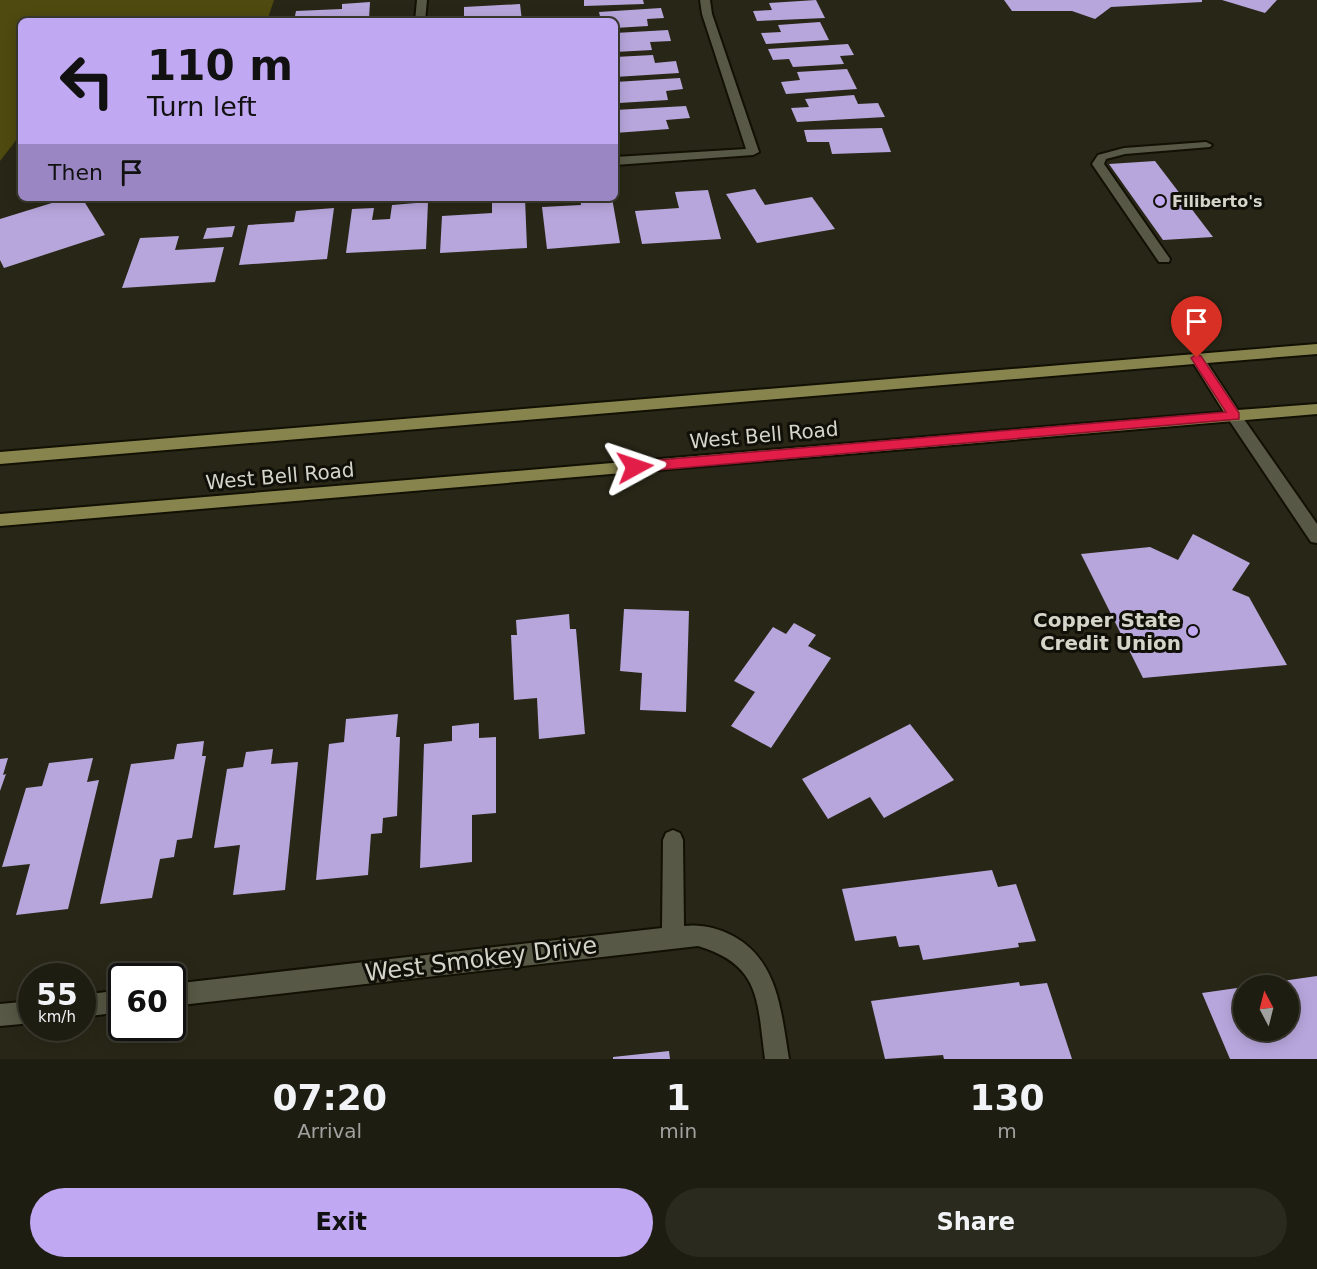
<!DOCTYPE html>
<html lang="en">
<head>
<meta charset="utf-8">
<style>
	:root { --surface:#1e1d11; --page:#2b2a1f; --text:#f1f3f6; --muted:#a1a29f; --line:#3c3b31; --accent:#c1a8f3 }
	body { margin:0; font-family:"DejaVu Sans",sans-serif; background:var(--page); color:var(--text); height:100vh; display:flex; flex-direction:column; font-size:22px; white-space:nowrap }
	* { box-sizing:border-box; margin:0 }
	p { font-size:20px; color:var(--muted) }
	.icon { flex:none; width:33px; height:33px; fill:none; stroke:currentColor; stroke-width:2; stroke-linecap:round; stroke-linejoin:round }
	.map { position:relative; height:1059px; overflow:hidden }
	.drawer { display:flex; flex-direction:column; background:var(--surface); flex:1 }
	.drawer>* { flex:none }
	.hud { position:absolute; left:18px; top:18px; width:600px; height:183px; border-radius:9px; box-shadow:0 3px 15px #0003,0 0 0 2px var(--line); background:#c1a8f3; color:#111; overflow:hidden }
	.needle { width:39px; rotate:353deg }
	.controls { position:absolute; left:1233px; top:975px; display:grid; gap:12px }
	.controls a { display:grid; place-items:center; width:66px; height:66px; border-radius:50%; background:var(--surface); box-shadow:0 3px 15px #0003,0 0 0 2px var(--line); font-size:30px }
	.speed { position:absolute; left:18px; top:963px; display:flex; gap:12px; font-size:30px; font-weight:700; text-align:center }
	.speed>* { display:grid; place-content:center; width:78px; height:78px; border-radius:50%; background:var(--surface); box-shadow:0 3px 15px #0003,0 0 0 2px var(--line); line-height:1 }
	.speed small { font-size:15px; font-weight:400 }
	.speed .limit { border:3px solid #111; border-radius:9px; background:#fff; color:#111 }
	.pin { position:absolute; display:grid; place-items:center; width:51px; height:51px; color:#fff; margin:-62px -26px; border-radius:50% 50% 50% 0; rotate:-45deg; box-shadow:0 0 6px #0007 }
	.pin .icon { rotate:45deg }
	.me { position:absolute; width:66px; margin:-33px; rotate:85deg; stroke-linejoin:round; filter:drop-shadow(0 0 4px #0008) }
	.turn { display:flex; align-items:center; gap:21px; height:126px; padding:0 30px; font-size:27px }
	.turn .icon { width:78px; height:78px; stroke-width:2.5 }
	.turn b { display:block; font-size:42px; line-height:51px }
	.then { display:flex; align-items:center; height:57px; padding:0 30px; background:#0003; gap:12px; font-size:22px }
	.eta { display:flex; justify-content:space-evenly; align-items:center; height:102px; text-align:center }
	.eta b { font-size:36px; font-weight:800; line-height:42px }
	.primary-button { display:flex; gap:12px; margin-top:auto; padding:12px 30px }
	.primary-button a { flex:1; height:69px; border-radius:36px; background:var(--accent); color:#111; font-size:24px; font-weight:800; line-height:69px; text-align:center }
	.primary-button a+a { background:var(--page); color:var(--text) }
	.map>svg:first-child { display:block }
	.green { fill:#4f4a0f }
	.building { fill:#b7a6dc }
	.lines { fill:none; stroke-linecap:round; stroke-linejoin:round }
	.service-casing { stroke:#111003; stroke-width:4 }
	.minor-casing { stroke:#111003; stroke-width:4 }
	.primary-casing { stroke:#111003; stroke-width:4 }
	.service { fill:#585846; fill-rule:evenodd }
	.minor { fill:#585846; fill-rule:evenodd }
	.primary { fill:#88844e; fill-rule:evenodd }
	.route { fill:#e11d48; stroke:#92132f; stroke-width:1.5 }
	.poi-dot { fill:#c1a8f3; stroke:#101009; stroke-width:2 }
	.labels { text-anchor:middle; stroke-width:6; stroke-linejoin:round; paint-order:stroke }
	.far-poi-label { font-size:16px; font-weight:bold; fill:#d4d4c9; stroke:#101009; text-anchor:start }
	.street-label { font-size:20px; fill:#d4d4c9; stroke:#101009 }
	.poi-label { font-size:20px; font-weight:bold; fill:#d4d4c9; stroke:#101009; text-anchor:end }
	.near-street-label { font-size:24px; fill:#d4d4c9; stroke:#101009 }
</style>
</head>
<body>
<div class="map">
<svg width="1317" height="1059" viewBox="0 0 1317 1059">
	<rect width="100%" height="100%" fill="#282717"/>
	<path class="green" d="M 0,0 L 274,0 L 267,21 L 21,21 L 21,134 L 0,161 Z"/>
	<g class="building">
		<path d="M 584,0 L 643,0 L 644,4 L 584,6 Z"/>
		<path d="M 816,0 L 825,18 L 757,21 L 753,11 L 772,10 L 769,3 Z"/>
		<path d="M 1004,0 L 1202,0 L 1202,2 L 1111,7 L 1095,19 L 1072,11 L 1012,11 Z"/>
		<path d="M 1222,0 L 1277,0 L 1265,13 Z"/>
		<path d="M 370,2 L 369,19 L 294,21 L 296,11 L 342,9 L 342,4 Z"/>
		<path d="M 520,4 L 522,21 L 464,19 L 464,7 Z"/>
		<path d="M 661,8 L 664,18 L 647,19 L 648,26 L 615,28 L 615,21 L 601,21 L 599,12 Z"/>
		<path d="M 820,22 L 829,40 L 766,44 L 761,33 L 781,32 L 778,25 Z"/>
		<path d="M 668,30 L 671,41 L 650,42 L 652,50 L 615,52 L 615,33 Z"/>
		<path d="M 848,44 L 854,55 L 840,56 L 844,64 L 793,67 L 789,59 L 773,60 L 768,49 Z"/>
		<path d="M 653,55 L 655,63 L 676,61 L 679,73 L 615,77 L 615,57 Z"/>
		<path d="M 847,69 L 857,89 L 786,94 L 781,82 L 800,80 L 797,72 Z"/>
		<path d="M 680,78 L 683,89 L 666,91 L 668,100 L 619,103 L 615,93 L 615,82 Z"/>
		<path d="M 854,95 L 858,104 L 878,103 L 885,117 L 797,122 L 791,108 L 809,107 L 805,99 Z"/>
		<path d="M 686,106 L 690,118 L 666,120 L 669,129 L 615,133 L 615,110 Z"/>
		<path d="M 882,128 L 891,152 L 832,154 L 829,142 L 807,142 L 804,130 Z"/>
		<path d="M 1155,161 L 1213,237 L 1163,240 L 1109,164 Z"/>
		<path d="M 755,189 L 765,205 L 812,197 L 835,229 L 757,243 L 726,194 Z"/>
		<path d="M 708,190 L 721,239 L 642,244 L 635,211 L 679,208 L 675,192 Z"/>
		<path d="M 68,198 L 82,198 L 105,235 L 4,268 L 0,260 L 0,219 Z"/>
		<path d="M 492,198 L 525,198 L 527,248 L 440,253 L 442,216 L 492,213 Z"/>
		<path d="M 580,198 L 612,198 L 620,243 L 547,249 L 542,207 L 581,205 Z"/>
		<path d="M 428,202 L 426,249 L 346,253 L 352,209 L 374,208 L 372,220 L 390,219 L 392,205 Z"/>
		<path d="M 334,208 L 327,259 L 239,265 L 248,225 L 294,222 L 296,211 Z"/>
		<path d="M 235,226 L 232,237 L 203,239 L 207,228 Z"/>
		<path d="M 179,236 L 175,250 L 224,247 L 215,282 L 122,288 L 140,238 Z"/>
		<path d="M 1193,534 L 1250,563 L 1232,590 L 1249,597 L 1287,665 L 1143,678 L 1081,554 L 1150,547 L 1178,560 Z"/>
		<path d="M 624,609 L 689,611 L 686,712 L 640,710 L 642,673 L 620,671 Z"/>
		<path d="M 569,614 L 570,629 L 576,629 L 585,734 L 539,739 L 537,698 L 514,700 L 511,635 L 517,635 L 516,620 Z"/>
		<path d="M 794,623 L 816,635 L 808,646 L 831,658 L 771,748 L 731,726 L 755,692 L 734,681 L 773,627 L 786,634 Z"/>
		<path d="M 398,714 L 396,737 L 400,737 L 397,816 L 383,818 L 382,833 L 371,834 L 368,875 L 316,880 L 329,744 L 344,742 L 346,719 Z"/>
		<path d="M 479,723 L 479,738 L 496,737 L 496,813 L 472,815 L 472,862 L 420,868 L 424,744 L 452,741 L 452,726 Z"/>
		<path d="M 910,724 L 954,780 L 884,818 L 870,797 L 828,819 L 802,779 Z"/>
		<path d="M 204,741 L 202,756 L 206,756 L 192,838 L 177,840 L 174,857 L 160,859 L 152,898 L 100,904 L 131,764 L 174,759 L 177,744 Z"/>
		<path d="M 273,749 L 271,764 L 298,762 L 285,890 L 233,895 L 240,845 L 214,848 L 227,769 L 243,767 L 246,752 Z"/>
		<path d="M 8,758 L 3,775 L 6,774 L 0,791 L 0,759 Z"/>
		<path d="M 93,758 L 87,782 L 99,780 L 68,909 L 16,915 L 30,864 L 2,867 L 26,788 L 42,786 L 49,763 Z"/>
		<path d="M 992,870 L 998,887 L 1016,884 L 1036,941 L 1018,943 L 1019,947 L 923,960 L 919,945 L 899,947 L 896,936 L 855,941 L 842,889 Z"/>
		<path d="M 1317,976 L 1317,1059 L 1230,1059 L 1202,993 L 1244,987 L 1244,1030 L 1288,1030 L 1288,986 L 1262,984 Z"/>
		<path d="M 1019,982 L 1020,986 L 1047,983 L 1072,1059 L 944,1059 L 943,1055 L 885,1059 L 871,1001 Z"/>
		<path d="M 669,1051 L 670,1059 L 613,1059 L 613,1057 Z"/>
	</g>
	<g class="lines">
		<defs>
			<g id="service">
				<path d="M 1206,142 L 1212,145 L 1210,147 L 1125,154 L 1106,159 L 1104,164 L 1170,259 L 1169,262 L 1159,262 L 1092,164 L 1098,155 L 1124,148 Z"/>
				<path d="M 1234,411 L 1239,412 L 1317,524 L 1317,543 L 1311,542 L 1229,420 L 1226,416 L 1229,412 Z"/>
			</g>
			<g id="minor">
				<path d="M 417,0 L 427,0 L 425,21 L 415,21 Z"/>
				<path d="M 700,0 L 710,0 L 712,14 L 759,152 L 753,155 L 615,165 L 615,157 L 746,149 L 702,14 Z"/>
				<path d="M 673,830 L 680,833 L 683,840 L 684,926 C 701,924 718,928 733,936 C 779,961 781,1013 789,1059 L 765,1059 C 757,1002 762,965 698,946 L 172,1006 L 172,984 L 662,928 L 663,840 L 666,833 Z"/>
				<path d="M 122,990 L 122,1012 L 82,1017 L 82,995 Z"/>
				<path d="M 32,1001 L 32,1023 L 0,1026 L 0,1004 Z"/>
			</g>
			<path id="primary" d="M 1317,344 L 1317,354 L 1207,363 L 1238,410 L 1317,404 L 1317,414 L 0,526 L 0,514 L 1224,412 L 1194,364 L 0,464 L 0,452 Z"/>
		</defs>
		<use href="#service" class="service-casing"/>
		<use href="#minor" class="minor-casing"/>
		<use href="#primary" class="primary-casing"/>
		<use href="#service" class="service"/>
		<use href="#minor" class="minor"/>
		<use href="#primary" class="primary"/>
	</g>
	<path class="route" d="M 1197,354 L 1201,356 L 1239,413 L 1239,419 L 635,472 L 628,467 L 635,462 L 1226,412 L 1191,358 Z"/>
	<g class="poi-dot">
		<circle cx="1160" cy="201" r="6"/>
		<circle cx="1193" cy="631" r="6"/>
	</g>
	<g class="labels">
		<g class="far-poi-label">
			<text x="1172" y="207">Filiberto's</text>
		</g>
		<g class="street-label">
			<text transform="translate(764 435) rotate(-5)" y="7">West Bell Road</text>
			<text transform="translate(280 476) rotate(-5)" y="7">West Bell Road</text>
		</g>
		<g class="poi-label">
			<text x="1181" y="627">Copper State<tspan x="1181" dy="23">Credit Union</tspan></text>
		</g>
		<g class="near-street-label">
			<text transform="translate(481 959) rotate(-7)" y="8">West Smokey Drive</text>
		</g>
	</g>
</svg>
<div class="controls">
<a><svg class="needle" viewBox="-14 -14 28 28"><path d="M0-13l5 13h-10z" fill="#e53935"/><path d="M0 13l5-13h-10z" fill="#a1a29f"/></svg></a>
</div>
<div class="speed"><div>55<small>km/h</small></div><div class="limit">60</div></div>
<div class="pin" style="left:1197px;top:358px;background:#d93025"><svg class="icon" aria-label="arrive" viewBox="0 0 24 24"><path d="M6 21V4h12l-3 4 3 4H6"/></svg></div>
<svg class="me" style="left:635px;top:467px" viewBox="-20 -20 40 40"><path d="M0-17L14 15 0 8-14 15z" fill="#e11d48" stroke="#fff" stroke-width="4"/></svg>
<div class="hud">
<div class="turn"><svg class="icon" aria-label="left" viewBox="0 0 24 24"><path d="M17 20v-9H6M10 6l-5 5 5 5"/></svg><div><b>110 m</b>Turn left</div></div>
<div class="then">Then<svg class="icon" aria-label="arrive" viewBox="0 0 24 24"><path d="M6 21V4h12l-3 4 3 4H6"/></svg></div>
</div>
</div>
<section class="drawer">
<div class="eta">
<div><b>07:20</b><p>Arrival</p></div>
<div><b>1</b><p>min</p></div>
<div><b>130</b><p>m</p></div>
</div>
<div class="primary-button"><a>Exit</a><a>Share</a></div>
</section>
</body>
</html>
